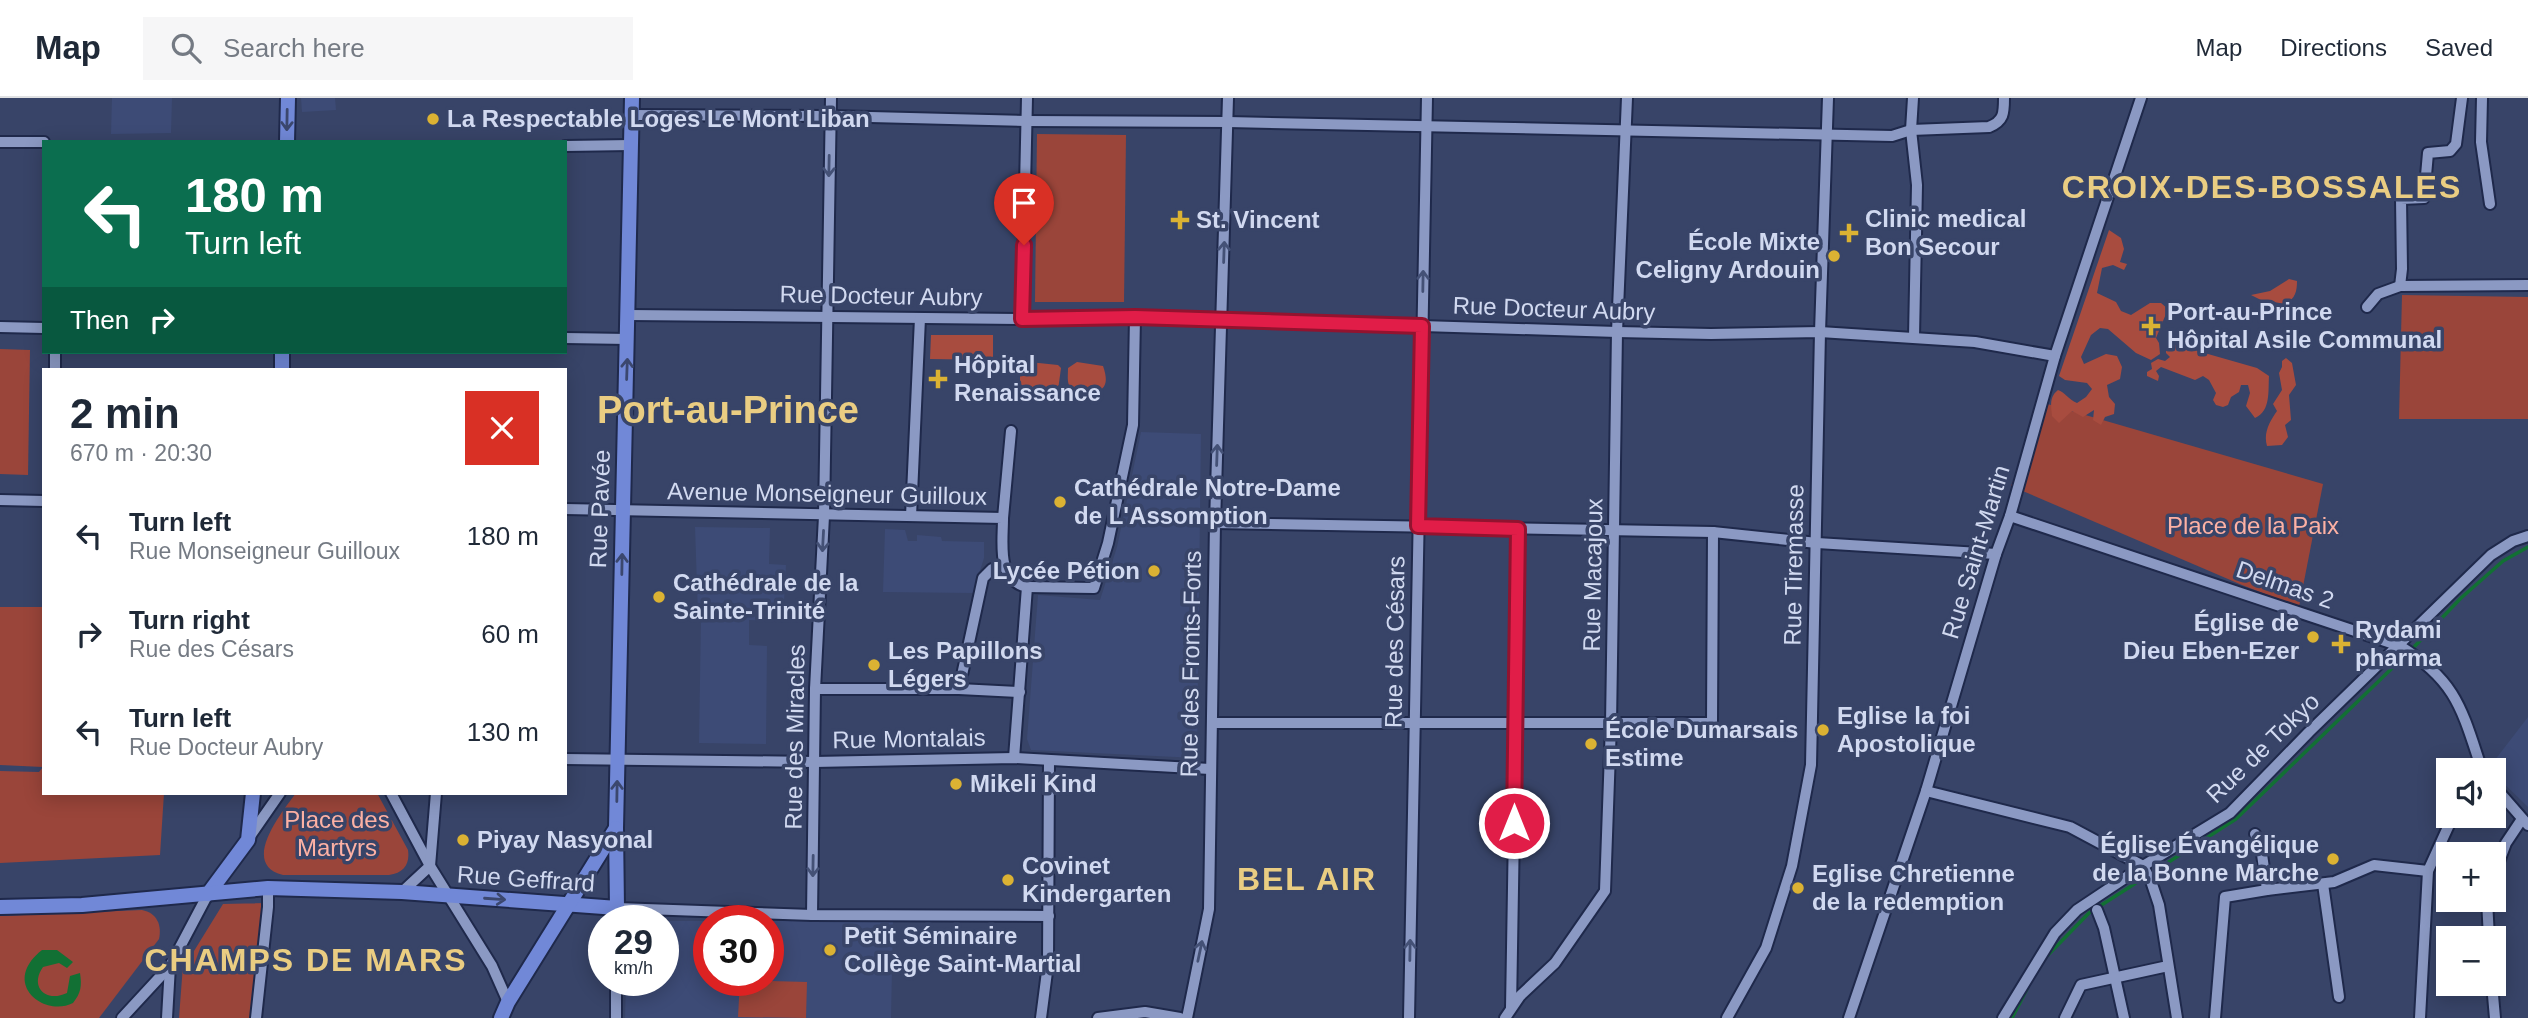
<!DOCTYPE html>
<html lang="en">
<head>
<meta charset="utf-8">
<style>
	:root { --surface:#fff; --page:#f6f6f7; --text:#1f2937; --muted:#747a83; --line:#e0e1e3 }
	body { margin:0; font-family:Arial,sans-serif; background:var(--page); color:var(--text); height:100vh; display:flex; flex-direction:column; font-size:26px; white-space:nowrap }
	* { box-sizing:border-box; margin:0 }
	p { font-size:23px; color:var(--muted) }
	.icon { flex:none; width:38px; height:38px; fill:none; stroke:currentColor; stroke-width:2; stroke-linecap:round; stroke-linejoin:round }
	.map { position:relative; flex:1; overflow:hidden }
	.sheet { position:absolute; left:42px; top:270px; width:525px; height:427px; display:flex; flex-direction:column; background:var(--surface); border-radius:0px; box-shadow:0 4px 18px #0003 }
	.sheet>* { flex:none }
	.hud { position:absolute; left:42px; top:42px; width:525px; height:214px; border-radius:0px; box-shadow:0 4px 18px #0003; background:#0b6e4f; color:#fff; overflow:hidden }
	.tools { position:absolute; left:2436px; top:660px; display:grid; gap:14px }
	.tools a { display:grid; place-items:center; width:70px; height:70px; border-radius:0px; background:var(--surface); box-shadow:0 4px 18px #0003; font-size:35px }
	.speed { position:absolute; left:588px; top:807px; display:flex; gap:14px; font-size:35px; font-weight:700; text-align:center }
	.speed>* { display:grid; place-content:center; width:91px; height:91px; border-radius:50%; background:var(--surface); box-shadow:0 4px 18px #0003; line-height:1 }
	.speed small { font-size:18px; font-weight:400 }
	.speed .limit { border:10px solid #d22; background:#fff; color:#111 }
	.pin { position:absolute; display:grid; place-items:center; width:60px; height:60px; color:#fff; margin:-72px -30px; border-radius:50% 50% 50% 0; rotate:-45deg; box-shadow:0 0 7px #0007 }
	.pin .icon { rotate:45deg }
	.me { position:absolute; width:77px; margin:-38px; rotate:0deg; stroke-linejoin:round; filter:drop-shadow(0 0 5px #0008) }
	.turn { display:flex; align-items:center; gap:24px; height:147px; padding:0 28px; font-size:32px }
	.turn .icon { width:91px; height:91px; stroke-width:2.5 }
	.turn b { display:block; font-size:49px; line-height:60px }
	.then { display:flex; align-items:center; height:66px; padding:0 28px; background:#0003; gap:14px; font-size:26px }
	.round { display:grid; place-items:center; flex:none; width:74px; height:74px; border-radius:0px; background:var(--page) }
	.summary { display:flex; align-items:center; justify-content:space-between; height:119px; padding:0 28px }
	h1 { font-size:42px; font-weight:600; line-height:52px }
	ul { padding:0; list-style:none }
	li { display:flex; align-items:center; gap:21px; height:98px; padding:0 28px }
	li div { flex:1 }
	li b { display:block; font-size:26px }
	li em { font-style:normal }
	header { display:flex; align-items:center; gap:42px; box-sizing:border-box; height:98px; padding:0 35px; background:var(--surface); border-bottom:2px solid var(--line) }
	header strong { font-size:33px }
	nav { display:flex; gap:38px; margin-inline-start:auto; font-size:24px }
	.search { width:490px; height:63px; background:var(--page); display:flex; align-items:center; gap:18px; box-sizing:border-box; padding:0 24px; border-radius:0px; color:var(--muted); font-size:26px }
	.map>svg:first-child { display:block }
	.built { fill:#3d4b76 }
	.green { fill:#9a453a }
	.forest { fill:#a84c3f }
	.water { fill:#127034 }
	.lines { fill:none; stroke-linecap:round; stroke-linejoin:round }
	.stream { stroke:#127034; stroke-width:3.5 }
	.minor-casing { stroke:#1f294b; stroke-width:14 }
	.major-casing { stroke:#1f294b; stroke-width:18 }
	.minor { stroke:#8b99c3; stroke-width:10 }
	.major { stroke:#7188d7; stroke-width:14 }
	.oneway { stroke:#3b476e }
	.oneway2 { stroke:#445176 }
	.route-casing { stroke:#92132f; stroke-width:18 }
	.route { stroke:#e11d48; stroke-width:12 }
	.poi-dot { fill:#dbb233; stroke:#384468; stroke-width:2.5 }
	.labels { text-anchor:middle; stroke-width:7; stroke-linejoin:round; paint-order:stroke }
	.poi-label { font-size:24px; font-weight:bold; fill:#d1d9f0; stroke:#384468; text-anchor:start }
	.street-label { font-size:24px; fill:#d1d9f0; stroke:#384468 }
	.park-label { font-size:24px; fill:#fdb1a4; stroke:#384468 }
	.district-label { font-size:32px; font-weight:bold; letter-spacing:2px; fill:#eacd82; stroke:#384468 }
	.town-label { font-size:38px; font-weight:bold; fill:#eacd82; stroke:#384468 }
</style>
</head>
<body>
<header>
<strong>Map</strong>
<div class="search"><svg class="icon" aria-label="search" viewBox="0 0 24 24"><circle cx="10" cy="10" r="6"/><path d="M15 15l6 6"/></svg>Search here</div>
<nav><a>Map</a><a>Directions</a><a>Saved</a></nav>
</header>
<div class="map">
<svg width="2528" height="920" viewBox="0 0 2528 920">
	<rect width="100%" height="100%" fill="#384468"/>
	<g class="built">
		<path d="M 112,0 L 172,0 L 171,35 L 111,36 Z"/>
		<path d="M 301,0 L 335,0 L 336,12 L 302,14 Z"/>
		<path d="M 1141,334 L 1201,336 L 1197,660 L 1031,652 L 1027,641 L 1038,497 L 1100,502 L 1117,449 Z"/>
		<path d="M 695,429 L 770,430 L 769,466 L 786,467 L 783,523 L 749,522 L 749,547 L 767,548 L 766,646 L 699,645 L 701,519 L 698,518 Z"/>
		<path d="M 885,431 L 905,432 L 908,443 L 917,443 L 917,437 L 941,439 L 942,443 L 984,444 L 984,460 L 973,495 L 883,494 Z"/>
		<path d="M 2528,619 L 2528,709 L 2494,676 L 2494,672 L 2488,671 Z"/>
		<path d="M 663,823 L 709,823 L 709,882 L 768,882 L 768,823 L 893,823 L 891,920 L 625,920 L 626,882 L 663,882 Z"/>
	</g>
	<g class="green">
		<path d="M 1037,36 L 1126,37 L 1124,204 L 1035,204 Z"/>
		<path d="M 2402,197 L 2528,199 L 2528,321 L 2399,321 Z"/>
		<path d="M 0,251 L 30,252 L 28,377 L 0,376 Z"/>
		<path d="M 2044,305 L 2323,386 L 2299,509 L 2242,487 L 2011,388 Z"/>
		<path d="M 0,509 L 44,509 L 44,695 L 164,695 L 160,757 L 0,765 L 0,673 L 39,674 L 43,669 L 0,667 Z"/>
		<path d="M 296,695 L 377,695 L 408,752 C 410,766 404,775 389,777 L 283,777 C 239,766 283,713 296,695 Z"/>
		<path d="M 270,805 L 251,920 L 179,920 L 183,867 L 194,853 L 223,806 Z"/>
		<path d="M 142,812 C 157,815 162,827 159,841 L 99,920 L 0,920 L 0,818 Z"/>
		<path d="M 740,882 L 807,884 L 806,920 L 738,919 Z"/>
	</g>
	<g class="forest">
		<path d="M 2109,132 L 2121,140 L 2124,151 L 2120,164 L 2127,166 L 2124,172 L 2113,167 L 2102,170 L 2097,195 L 2116,204 L 2121,213 L 2131,217 L 2150,205 L 2161,205 L 2168,211 L 2156,240 L 2159,245 L 2160,256 L 2151,262 L 2136,255 L 2108,231 L 2100,230 L 2091,237 L 2081,259 L 2084,266 L 2106,256 L 2117,258 L 2122,269 L 2120,281 L 2107,287 L 2109,299 L 2115,306 L 2114,316 L 2105,319 L 2101,327 L 2093,322 L 2094,312 L 2083,319 L 2072,313 L 2059,325 L 2052,318 C 2051,308 2049,299 2058,292 C 2066,295 2068,301 2077,305 L 2086,299 L 2092,291 L 2087,285 L 2065,282 L 2059,278 Z"/>
		<path d="M 2289,181 L 2297,183 C 2297,194 2295,201 2285,206 L 2274,204 L 2266,218 L 2258,222 L 2263,212 L 2263,203 L 2251,197 L 2270,193 Z"/>
		<path d="M 931,237 L 993,237 L 993,262 L 930,261 Z"/>
		<path d="M 2166,244 L 2257,270 L 2269,278 C 2268,293 2271,313 2255,320 L 2246,308 L 2250,295 L 2248,287 L 2241,287 L 2239,294 L 2231,299 L 2228,307 L 2223,309 L 2216,307 L 2213,302 L 2216,295 L 2209,282 L 2203,278 L 2195,282 L 2161,269 L 2156,273 L 2159,278 L 2158,283 L 2147,278 L 2147,274 L 2152,271 L 2151,265 L 2158,261 L 2165,263 L 2170,259 L 2166,255 Z"/>
		<path d="M 2286,260 L 2292,265 L 2296,287 L 2289,297 L 2291,322 L 2285,327 L 2288,339 L 2282,347 L 2267,348 C 2263,335 2270,323 2277,313 L 2273,306 L 2282,292 L 2279,275 L 2282,269 L 2282,263 Z"/>
		<path d="M 1029,264 L 1058,267 L 1061,270 L 1058,292 L 1054,294 L 1028,294 L 1020,285 L 1020,271 Z"/>
		<path d="M 1077,264 L 1103,268 C 1113,296 1095,295 1074,294 C 1066,287 1068,280 1068,270 Z"/>
	</g>
	<path class="water" d="M 42,852 L 57,852 L 73,864 L 67,870 L 59,865 L 43,869 C 29,889 46,905 67,895 L 70,878 L 80,875 C 82,888 81,895 73,905 C 44,920 0,885 42,852 Z"/>
	<g class="lines">
		<g class="stream">
			<path d="M 2045,860 L 2089,815 L 2236,721 L 2414,549 L 2461,500 L 2503,463 L 2528,449"/>
			<path d="M 2012,920 L 2027,891"/>
		</g>
		<defs>
			<g id="minor">
				<path d="M 1913,0 L 1911,32 L 1917,87 L 1914,239"/>
				<path d="M 2482,0 L 2481,44 L 2490,106"/>
				<path d="M 632,17 L 831,18 L 1026,23 L 1228,24 L 1892,38 L 1911,32 L 1989,29 C 2004,23 2004,15 2004,0"/>
				<path d="M 0,44 L 44,44"/>
				<path d="M 565,48 L 631,47"/>
				<path d="M 2400,188 L 2402,171 L 2401,101 L 2424,100 L 2428,55 L 2450,53 L 2456,46 L 2462,0"/>
				<path d="M 2367,209 L 2378,196 L 2400,188 L 2528,187"/>
				<path d="M 629,217 L 1022,221 L 1135,219 L 1617,234 L 1711,236 L 1820,234 L 1975,244 L 2055,258"/>
				<path d="M 1022,221 L 1027,0"/>
				<path d="M 0,229 L 44,230"/>
				<path d="M 565,240 L 628,241"/>
				<path d="M 55,271 L 55,254"/>
				<path d="M 0,402 L 44,403"/>
				<path d="M 565,411 L 1003,420 C 1003,446 996,482 1027,489 L 1014,660"/>
				<path d="M 911,418 L 920,220"/>
				<path d="M 2010,418 L 2400,548 C 2457,583 2462,612 2482,672"/>
				<path d="M 1003,420 L 1011,333"/>
				<path d="M 1215,425 L 1713,434 L 1817,445 L 1996,456"/>
				<path d="M 1027,489 L 1094,490 L 1108,445 L 1133,327 L 1135,219"/>
				<path d="M 815,591 L 959,591 L 1020,594"/>
				<path d="M 959,591 L 983,480 L 992,471 L 1004,468"/>
				<path d="M 1212,625 L 1712,625 L 1713,434"/>
				<path d="M 565,661 L 814,664 L 1014,660 L 1210,671"/>
				<path d="M 2494,688 L 2528,727"/>
				<path d="M 1926,693 L 2070,729 L 2143,768 L 2151,783 L 2159,807 L 2177,920"/>
				<path d="M 391,695 L 430,768 L 492,868 L 508,904"/>
				<path d="M 2255,736 L 2261,749 L 2267,792"/>
				<path d="M 248,741 L 280,695"/>
				<path d="M 2494,777 L 2506,745 L 2522,721"/>
				<path d="M 2323,786 L 2339,899"/>
				<path d="M 402,794 L 430,768 L 436,695"/>
				<path d="M 2487,802 L 2489,840"/>
				<path d="M 2097,812 L 2104,830 L 2124,920"/>
				<path d="M 812,817 L 815,591 L 824,418 L 831,0"/>
				<path d="M 617,822 L 617,810 L 812,817 L 1049,818"/>
				<path d="M 2492,886 L 2495,920"/>
				<path d="M 1511,910 L 1519,431"/>
				<path d="M 122,920 L 170,868 L 208,796"/>
				<path d="M 167,920 L 170,868"/>
				<path d="M 256,920 L 268,809 L 268,790"/>
				<path d="M 616,920 L 616,882"/>
				<path d="M 1041,920 L 1048,866 L 1049,663"/>
				<path d="M 1098,920 L 1145,914 L 1180,920"/>
				<path d="M 1187,920 L 1209,811 L 1215,425 L 1228,0"/>
				<path d="M 1409,920 L 1427,0"/>
				<path d="M 1505,920 L 1520,898 L 1555,865 L 1605,793 L 1611,626 L 1617,234 L 1627,0"/>
				<path d="M 1727,920 L 1766,850 L 1792,768 L 1811,667 L 1820,234 L 1828,0"/>
				<path d="M 1849,920 L 1926,693 L 1996,456 L 2010,418 L 2055,258 L 2141,0"/>
				<path d="M 2003,920 L 2055,835 L 2077,812 L 2143,768 L 2230,715 L 2309,634 L 2491,457 L 2513,443 L 2528,438"/>
				<path d="M 2065,920 L 2081,887 L 2168,868"/>
				<path d="M 2215,920 L 2225,799 L 2267,792 L 2334,784 L 2374,767 L 2428,773"/>
				<path d="M 2420,920 L 2428,773 L 2453,718"/>
			</g>
			<g id="major">
				<path d="M 287,44 L 288,0"/>
				<path d="M 282,271 L 282,254"/>
				<path d="M 208,796 L 248,742 L 253,695"/>
				<path d="M 0,809 L 82,807 L 268,790 L 402,794 L 617,810 L 616,730 L 632,0"/>
				<path d="M 501,920 L 508,904 L 616,730"/>
			</g>
		</defs>
		<use href="#minor" class="minor-casing"/>
		<use href="#major" class="major-casing"/>
		<use href="#minor" class="minor"/>
		<use href="#major" class="major"/>
	</g>
	<defs><path id="oneway-shaft" d="M-6 0H5M1.5-3L5.5 0L1.5 3" fill="none" stroke-width="1.6" stroke-linecap="round" stroke-linejoin="round" transform="scale(1.75)"/></defs>
	<g class="oneway">
		<use href="#oneway-shaft" transform="translate(287 22) rotate(91)"/>
		<use href="#oneway-shaft" transform="translate(627 271) rotate(-88)"/>
		<use href="#oneway-shaft" transform="translate(622 466) rotate(-89)"/>
		<use href="#oneway-shaft" transform="translate(617 693) rotate(-89)"/>
		<use href="#oneway-shaft" transform="translate(495 801) rotate(4)"/>
	</g>
	<g class="oneway2">
		<use href="#oneway-shaft" transform="translate(829 68) rotate(91)"/>
		<use href="#oneway-shaft" transform="translate(1224 154) rotate(-88)"/>
		<use href="#oneway-shaft" transform="translate(1423 183) rotate(-89)"/>
		<use href="#oneway-shaft" transform="translate(1217 357) rotate(-88)"/>
		<use href="#oneway-shaft" transform="translate(823 443) rotate(93)"/>
		<use href="#oneway-shaft" transform="translate(813 768) rotate(91)"/>
		<use href="#oneway-shaft" transform="translate(1410 852) rotate(-89)"/>
		<use href="#oneway-shaft" transform="translate(1200 853) rotate(-78)"/>
	</g>
	<g class="lines">
		<defs>
			<path id="route" d="M 1024,147 L 1022,221 L 1135,219 L 1422,228 L 1418,428 L 1518,431 L 1514,725"/>
		</defs>
		<use href="#route" class="route-casing"/>
		<use href="#route" class="route"/>
	</g>
	<g class="poi-dot">
		<circle cx="433" cy="21" r="7"/>
		<path d="M1176.5 111.5h7v7h7v7h-7v7h-7v-7h-7v-7h7z"/>
		<path d="M1845.5 124.5h7v7h7v7h-7v7h-7v-7h-7v-7h7z"/>
		<circle cx="1834" cy="158" r="7"/>
		<path d="M2147.5 217.5h7v7h7v7h-7v7h-7v-7h-7v-7h7z"/>
		<path d="M934.5 270.5h7v7h7v7h-7v7h-7v-7h-7v-7h7z"/>
		<circle cx="1060" cy="404" r="7"/>
		<circle cx="1154" cy="473" r="7"/>
		<circle cx="659" cy="499" r="7"/>
		<circle cx="2313" cy="539" r="7"/>
		<path d="M2337.5 535.5h7v7h7v7h-7v7h-7v-7h-7v-7h7z"/>
		<circle cx="874" cy="567" r="7"/>
		<circle cx="1823" cy="632" r="7"/>
		<circle cx="1591" cy="646" r="7"/>
		<circle cx="956" cy="686" r="7"/>
		<circle cx="463" cy="742" r="7"/>
		<circle cx="2333" cy="761" r="7"/>
		<circle cx="1008" cy="782" r="7"/>
		<circle cx="1798" cy="790" r="7"/>
		<circle cx="830" cy="852" r="7"/>
	</g>
	<g class="labels">
		<g class="poi-label">
			<text x="447" y="29">La Respectable Loges Le Mont Liban</text>
			<text x="1865" y="129">Clinic medical<tspan x="1865" dy="28">Bon Secour</tspan></text>
			<text x="1196" y="130">St. Vincent</text>
			<text x="1820" y="152" text-anchor="end">École Mixte<tspan x="1820" dy="28">Celigny Ardouin</tspan></text>
			<text x="2167" y="222">Port-au-Prince<tspan x="2167" dy="28">Hôpital Asile Communal</tspan></text>
			<text x="954" y="275">Hôpital<tspan x="954" dy="28">Renaissance</tspan></text>
			<text x="1074" y="398">Cathédrale Notre-Dame<tspan x="1074" dy="28">de L'Assomption</tspan></text>
			<text x="1140" y="481" text-anchor="end">Lycée Pétion</text>
			<text x="673" y="493">Cathédrale de la<tspan x="673" dy="28">Sainte-Trinité</tspan></text>
			<text x="2299" y="533" text-anchor="end">Église de<tspan x="2299" dy="28">Dieu Eben-Ezer</tspan></text>
			<text x="2355" y="540">Rydami<tspan x="2355" dy="28">pharma</tspan></text>
			<text x="888" y="561">Les Papillons<tspan x="888" dy="28">Légers</tspan></text>
			<text x="1837" y="626">Eglise la foi<tspan x="1837" dy="28">Apostolique</tspan></text>
			<text x="1605" y="640">École Dumarsais<tspan x="1605" dy="28">Estime</tspan></text>
			<text x="970" y="694">Mikeli Kind</text>
			<text x="477" y="750">Piyay Nasyonal</text>
			<text x="2319" y="755" text-anchor="end">Église Évangélique<tspan x="2319" dy="28">de la Bonne Marche</tspan></text>
			<text x="1022" y="776">Covinet<tspan x="1022" dy="28">Kindergarten</tspan></text>
			<text x="1812" y="784">Eglise Chretienne<tspan x="1812" dy="28">de la redemption</tspan></text>
			<text x="844" y="846">Petit Séminaire<tspan x="844" dy="28">Collège Saint-Martial</tspan></text>
		</g>
		<g class="street-label">
			<text transform="translate(881 198) rotate(1)" y="8">Rue Docteur Aubry</text>
			<text transform="translate(1554 211) rotate(2)" y="8">Rue Docteur Aubry</text>
			<text transform="translate(827 396) rotate(1)" y="8">Avenue Monseigneur Guilloux</text>
			<text transform="translate(600 411) rotate(-88)" y="8">Rue Pavée</text>
			<text transform="translate(1976 454) rotate(-73)" y="8">Rue Saint-Martin</text>
			<text transform="translate(1794 467) rotate(-89)" y="8">Rue Tiremasse</text>
			<text transform="translate(1593 477) rotate(-89)" y="8">Rue Macajoux</text>
			<text transform="translate(2285 487) rotate(19)" y="8">Delmas 2</text>
			<text transform="translate(1395 544) rotate(-89)" y="8">Rue des Césars</text>
			<text transform="translate(1191 566) rotate(-89)" y="8">Rue des Fronts-Forts</text>
			<text transform="translate(795 639) rotate(-89)" y="8">Rue des Miracles</text>
			<text transform="translate(909 641) rotate(-1)" y="8">Rue Montalais</text>
			<text transform="translate(2263 650) rotate(-44)" y="8">Rue de Tokyo</text>
			<text transform="translate(526 781) rotate(4)" y="8">Rue Geffrard</text>
		</g>
		<g class="park-label">
			<text x="2253" y="436">Place de la Paix</text>
			<text x="337" y="730">Place des<tspan x="337" dy="28">Martyrs</tspan></text>
		</g>
		<g class="district-label">
			<text x="2262" y="100">CROIX-DES-BOSSALES</text>
			<text x="1307" y="792">BEL AIR</text>
			<text x="306" y="873">CHAMPS DE MARS</text>
		</g>
		<g class="town-label">
			<text x="728" y="325">Port-au-Prince</text>
		</g>
	</g>
</svg>
<div class="tools">
<a><svg class="icon" aria-label="sound" viewBox="0 0 24 24"><path d="M4 9h4l5-4v14l-5-4H4zM17 9q2 3 0 6"/></svg></a>
<a>+</a>
<a>−</a>
</div>
<div class="speed"><div>29<small>km/h</small></div><div class="limit">30</div></div>
<div class="pin" style="left:1024px;top:147px;background:#d93025"><svg class="icon" aria-label="arrive" viewBox="0 0 24 24"><path d="M6 21V4h12l-3 4 3 4H6"/></svg></div>
<svg class="me" style="left:1514px;top:725px" viewBox="-20 -20 40 40"><circle r="17" fill="#e11d48" stroke="#fff" stroke-width="3"/><path d="M0-11L8 9 0 5-8 9z" fill="#fff"/></svg>
<div class="hud">
<div class="turn"><svg class="icon" aria-label="left" viewBox="0 0 24 24"><path d="M17 20v-9H6M10 6l-5 5 5 5"/></svg><div><b>180 m</b>Turn left</div></div>
<div class="then">Then<svg class="icon" aria-label="right" viewBox="0 0 24 24"><path d="M7 20v-9h11M14 6l5 5-5 5"/></svg></div>
</div>
<section class="sheet">
<div class="summary"><div><h1>2 min</h1><p>670 m · 20:30</p></div><a class="round" style="background:#d93025;color:#fff"><svg class="icon" aria-label="close" viewBox="0 0 24 24"><path d="M6 6l12 12M18 6L6 18"/></svg></a></div>
<ul>
<li><svg class="icon" aria-label="left" viewBox="0 0 24 24"><path d="M17 20v-9H6M10 6l-5 5 5 5"/></svg><div><b>Turn left</b><p>Rue Monseigneur Guilloux</p></div><em>180 m</em></li>
<li><svg class="icon" aria-label="right" viewBox="0 0 24 24"><path d="M7 20v-9h11M14 6l5 5-5 5"/></svg><div><b>Turn right</b><p>Rue des Césars</p></div><em>60 m</em></li>
<li><svg class="icon" aria-label="left" viewBox="0 0 24 24"><path d="M17 20v-9H6M10 6l-5 5 5 5"/></svg><div><b>Turn left</b><p>Rue Docteur Aubry</p></div><em>130 m</em></li>
</ul>
</section>
</div>
</body>
</html>
